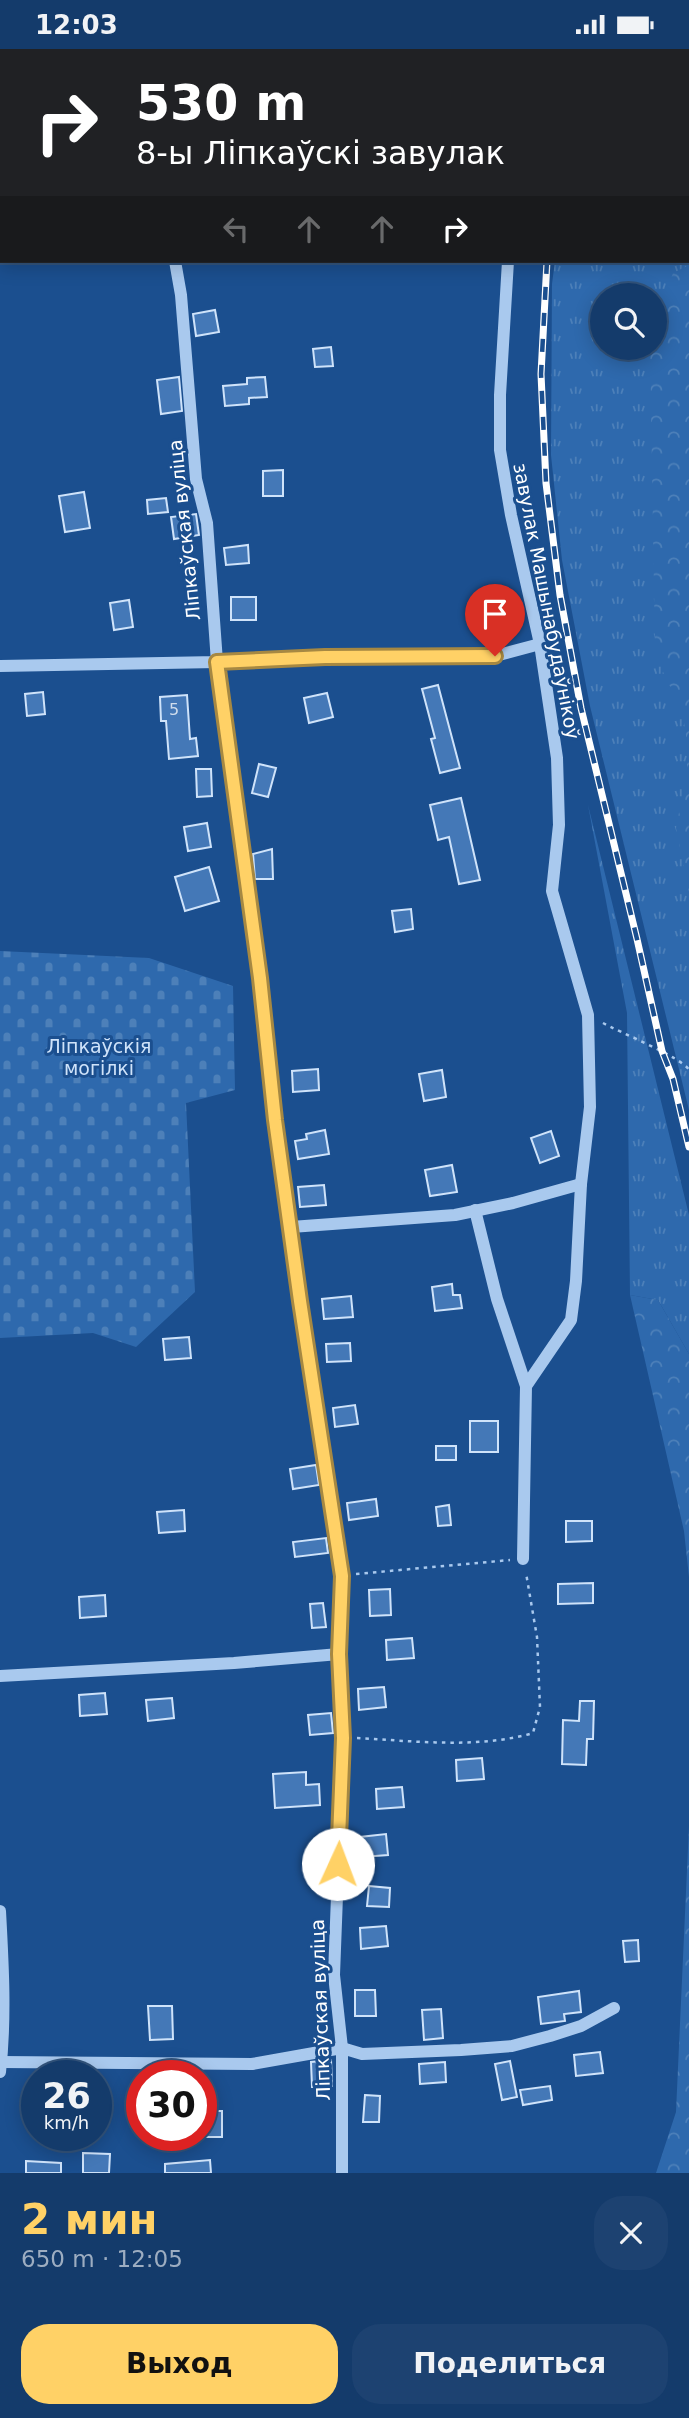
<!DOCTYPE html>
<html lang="ru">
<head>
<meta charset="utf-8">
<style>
	:root { --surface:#143b6b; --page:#1d4271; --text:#f1f3f6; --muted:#9dadc1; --line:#33557e; --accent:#ffd166 }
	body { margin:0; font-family:"DejaVu Sans",sans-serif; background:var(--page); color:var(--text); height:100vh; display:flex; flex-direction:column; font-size:26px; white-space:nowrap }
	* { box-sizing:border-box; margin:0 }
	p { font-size:23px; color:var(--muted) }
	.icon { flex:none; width:38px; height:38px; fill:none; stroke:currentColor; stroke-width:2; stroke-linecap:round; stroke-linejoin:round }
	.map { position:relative; height:2124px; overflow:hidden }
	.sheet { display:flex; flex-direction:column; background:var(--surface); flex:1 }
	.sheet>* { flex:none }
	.guide { position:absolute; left:0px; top:0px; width:690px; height:214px; box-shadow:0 4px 18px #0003,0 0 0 2px var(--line); background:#202124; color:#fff; overflow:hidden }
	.buttons { position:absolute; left:590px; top:234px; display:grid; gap:14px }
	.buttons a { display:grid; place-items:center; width:77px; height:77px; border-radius:50%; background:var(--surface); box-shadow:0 4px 18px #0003,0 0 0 2px var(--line); font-size:35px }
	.speed { position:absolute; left:21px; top:2011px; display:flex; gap:14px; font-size:35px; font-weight:700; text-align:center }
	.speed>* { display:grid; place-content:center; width:91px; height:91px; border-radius:50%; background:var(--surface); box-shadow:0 4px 18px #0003,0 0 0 2px var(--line); line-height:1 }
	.speed small { font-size:18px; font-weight:400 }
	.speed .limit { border:10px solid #d22; background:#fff; color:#111 }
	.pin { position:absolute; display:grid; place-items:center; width:60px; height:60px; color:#fff; margin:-72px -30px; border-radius:50% 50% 50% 0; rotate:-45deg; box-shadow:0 0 7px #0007 }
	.pin .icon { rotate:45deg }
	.me { position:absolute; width:77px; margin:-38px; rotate:2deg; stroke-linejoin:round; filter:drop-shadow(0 0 5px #0008) }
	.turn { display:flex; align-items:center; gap:24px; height:147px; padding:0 21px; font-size:32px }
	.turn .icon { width:91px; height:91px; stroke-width:2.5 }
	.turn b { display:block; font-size:49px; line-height:60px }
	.lanes { display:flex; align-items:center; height:66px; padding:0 21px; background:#0003; justify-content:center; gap:35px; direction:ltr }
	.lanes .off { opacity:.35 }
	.round { display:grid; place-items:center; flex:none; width:74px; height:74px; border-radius:28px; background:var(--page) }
	.headline { display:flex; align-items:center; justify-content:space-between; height:119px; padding:0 21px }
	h1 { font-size:42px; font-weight:800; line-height:52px; color:var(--accent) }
	.cta { display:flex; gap:14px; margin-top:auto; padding:14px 21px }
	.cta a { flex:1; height:80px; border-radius:28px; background:var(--accent); color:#111; font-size:28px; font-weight:800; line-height:80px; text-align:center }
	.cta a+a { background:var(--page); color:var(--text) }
	.status { display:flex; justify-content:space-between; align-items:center; height:49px; padding:0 35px; background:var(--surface); direction:ltr }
	.status svg { height:19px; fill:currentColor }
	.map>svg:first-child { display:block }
	.grass { fill:url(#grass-tufts); fill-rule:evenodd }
	.forest { fill:url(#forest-crowns) }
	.cemetery { fill:url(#cemetery-stones) }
	.building { fill:#4478b7; stroke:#cfe3fa; stroke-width:2 }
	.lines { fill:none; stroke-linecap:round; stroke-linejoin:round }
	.path { stroke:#a9c9ee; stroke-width:2.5; stroke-dasharray:3.5 5; stroke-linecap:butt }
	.minor { stroke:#a9c9ee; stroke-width:12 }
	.rail-casing { stroke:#fff; stroke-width:7 }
	.rail { stroke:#1b4f8f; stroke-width:4.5; stroke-dasharray:13; stroke-linecap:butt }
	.route-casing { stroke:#a68842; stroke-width:18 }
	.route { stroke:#ffd166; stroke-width:12 }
	.labels { text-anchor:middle; stroke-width:6; stroke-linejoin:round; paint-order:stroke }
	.number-label { font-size:16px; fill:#d0dded }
	.street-label { font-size:19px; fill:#fff; stroke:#1b4f8f }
	.park-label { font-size:19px; fill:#cfe3fa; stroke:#1b4f8f }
</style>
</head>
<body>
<div class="status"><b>12:03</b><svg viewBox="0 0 49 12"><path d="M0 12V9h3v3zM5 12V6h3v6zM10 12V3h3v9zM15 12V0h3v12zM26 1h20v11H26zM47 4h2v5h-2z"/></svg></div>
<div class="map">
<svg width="689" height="2124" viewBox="0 0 689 2124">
	<defs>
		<pattern id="grass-tufts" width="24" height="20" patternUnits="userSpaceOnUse" patternTransform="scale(1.75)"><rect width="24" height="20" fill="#2e69ad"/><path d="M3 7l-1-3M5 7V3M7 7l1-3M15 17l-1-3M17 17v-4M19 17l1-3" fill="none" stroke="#4d80b9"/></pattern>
		<pattern id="forest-crowns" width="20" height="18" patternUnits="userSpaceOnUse" patternTransform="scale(1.75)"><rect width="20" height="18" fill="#2e69ad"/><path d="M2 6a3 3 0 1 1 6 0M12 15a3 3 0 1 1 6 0" fill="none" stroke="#4d80b9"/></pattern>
		<pattern id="cemetery-stones" width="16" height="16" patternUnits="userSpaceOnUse" patternTransform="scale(1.75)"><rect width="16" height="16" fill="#2e69ad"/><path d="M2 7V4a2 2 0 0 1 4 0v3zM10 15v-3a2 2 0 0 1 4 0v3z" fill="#4d80b9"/></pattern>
	</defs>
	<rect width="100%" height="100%" fill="#1b4f8f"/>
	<g class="grass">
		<path d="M 591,0 L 689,0 L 689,1061 L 590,657 L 562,511 L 551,406 L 552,235 L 555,212 L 688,212 L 688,2 L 590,2 ZM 602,247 L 654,247 L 654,299 L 602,299 Z"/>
		<path d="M 588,756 L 689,1166 L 689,1305 L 658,1251 L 630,1246 L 627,964 Z"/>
	</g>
	<g class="forest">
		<path d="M 689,216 L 689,844 L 676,779 L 687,723 L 687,693 L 681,654 L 666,631 L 655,600 L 650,299 L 654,299 L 655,277 L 673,224 Z"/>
		<path d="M 630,1246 L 658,1251 L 689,1305 L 689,1528 L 684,1482 Z"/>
		<path d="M 689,1777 L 689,2124 L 656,2124 L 676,2063 Z"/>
	</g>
	<path class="cemetery" d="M 0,902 L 149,909 L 233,937 L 235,1041 L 186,1054 L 195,1243 L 136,1298 L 93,1284 L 0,1289 Z"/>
	<g class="building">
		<path d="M 215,261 L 219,283 L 196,287 L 193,265 Z"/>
		<path d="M 331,298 L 333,317 L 315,318 L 313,300 Z"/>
		<path d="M 179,328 L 182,362 L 161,365 L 157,331 Z"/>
		<path d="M 265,328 L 267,348 L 249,349 L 249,355 L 225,357 L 223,337 L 247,335 L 247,329 Z"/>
		<path d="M 283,421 L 283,447 L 263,447 L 263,422 Z"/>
		<path d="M 84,443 L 90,479 L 65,483 L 59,447 Z"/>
		<path d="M 166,449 L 168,463 L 148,465 L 147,451 Z"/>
		<path d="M 196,465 L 199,486 L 174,490 L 171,468 Z"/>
		<path d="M 248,496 L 249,514 L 226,516 L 224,499 Z"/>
		<rect x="231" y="548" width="25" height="23"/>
		<path d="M 129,551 L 133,578 L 114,581 L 110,554 Z"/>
		<path d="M 438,636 L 460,719 L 440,724 L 431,690 L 435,689 L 422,640 Z"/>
		<path d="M 43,643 L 45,665 L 27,667 L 25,645 Z"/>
		<path d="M 327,644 L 333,668 L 309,674 L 304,649 Z"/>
		<path d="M 187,646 L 190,690 L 196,689 L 198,707 L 169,710 L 166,672 L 161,672 L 160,648 Z"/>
		<path d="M 259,715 L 276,719 L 268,748 L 252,744 Z"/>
		<path d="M 196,720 L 211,720 L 212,747 L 197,748 Z"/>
		<path d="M 461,749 L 480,831 L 459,835 L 449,788 L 438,791 L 430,756 Z"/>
		<path d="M 207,774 L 211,798 L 188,802 L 184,778 Z"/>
		<path d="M 272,800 L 273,830 L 255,830 L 253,805 Z"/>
		<path d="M 209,818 L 219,852 L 185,862 L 175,828 Z"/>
		<path d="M 411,860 L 413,880 L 395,883 L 392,862 Z"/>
		<path d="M 318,1020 L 319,1041 L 293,1043 L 292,1022 Z"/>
		<path d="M 442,1021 L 446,1048 L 424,1052 L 419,1025 Z"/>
		<path d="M 325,1081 L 329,1105 L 298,1110 L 295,1092 L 307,1090 L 306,1085 Z"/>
		<path d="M 551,1082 L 559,1107 L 540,1114 L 531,1089 Z"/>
		<path d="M 452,1116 L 457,1143 L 430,1147 L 425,1121 Z"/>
		<path d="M 324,1136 L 326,1156 L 300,1158 L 298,1138 Z"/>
		<path d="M 452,1235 L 453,1246 L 460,1246 L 462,1259 L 435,1262 L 432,1238 Z"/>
		<path d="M 351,1247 L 353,1268 L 324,1270 L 322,1250 Z"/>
		<path d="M 189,1288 L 191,1309 L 165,1311 L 163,1290 Z"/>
		<path d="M 350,1294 L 351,1312 L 327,1313 L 326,1295 Z"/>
		<path d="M 355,1356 L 358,1375 L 335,1378 L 333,1359 Z"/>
		<rect x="470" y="1372" width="28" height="31"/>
		<rect x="436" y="1397" width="20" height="14"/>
		<path d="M 316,1416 L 319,1436 L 293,1440 L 290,1420 Z"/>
		<path d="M 376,1450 L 378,1467 L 349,1471 L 347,1454 Z"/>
		<path d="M 449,1456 L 451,1476 L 438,1477 L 436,1458 Z"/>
		<path d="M 184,1461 L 185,1482 L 159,1484 L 157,1463 Z"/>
		<path d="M 566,1472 L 592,1472 L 592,1492 L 566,1493 Z"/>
		<path d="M 326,1489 L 328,1504 L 295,1508 L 293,1493 Z"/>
		<path d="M 593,1534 L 593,1554 L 558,1555 L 558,1535 Z"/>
		<path d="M 390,1540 L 391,1566 L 370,1567 L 369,1541 Z"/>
		<path d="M 105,1546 L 106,1567 L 80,1569 L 79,1548 Z"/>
		<path d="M 323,1554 L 326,1578 L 312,1579 L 310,1555 Z"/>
		<path d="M 412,1589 L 414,1609 L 387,1611 L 386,1591 Z"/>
		<path d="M 384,1638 L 386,1658 L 359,1661 L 358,1640 Z"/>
		<path d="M 105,1644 L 107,1665 L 80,1667 L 79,1646 Z"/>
		<path d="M 172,1649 L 174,1669 L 148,1672 L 146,1651 Z"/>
		<path d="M 580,1652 L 594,1652 L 593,1690 L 587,1690 L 586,1716 L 562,1715 L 563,1671 L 579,1672 Z"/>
		<path d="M 331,1664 L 333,1684 L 310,1686 L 308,1666 Z"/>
		<path d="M 482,1709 L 484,1730 L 457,1732 L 456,1711 Z"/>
		<path d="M 306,1723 L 306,1736 L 319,1735 L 320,1756 L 275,1759 L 273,1725 Z"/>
		<path d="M 402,1738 L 404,1758 L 377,1760 L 376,1740 Z"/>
		<path d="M 386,1785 L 388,1806 L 362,1808 L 360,1788 Z"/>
		<path d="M 369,1837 L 390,1839 L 389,1858 L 367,1857 Z"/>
		<path d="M 386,1877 L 388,1897 L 361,1900 L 360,1879 Z"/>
		<path d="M 638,1891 L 639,1912 L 625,1913 L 623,1892 Z"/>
		<path d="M 355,1941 L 375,1941 L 376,1967 L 355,1967 Z"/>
		<path d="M 579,1942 L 581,1963 L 564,1965 L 565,1972 L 541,1975 L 538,1948 Z"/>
		<path d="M 148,1957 L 172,1957 L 173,1990 L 150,1991 Z"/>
		<path d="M 441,1960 L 443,1989 L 424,1991 L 422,1961 Z"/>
		<path d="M 600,2003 L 603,2024 L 576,2027 L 574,2006 Z"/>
		<path d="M 331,2011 L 332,2037 L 312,2038 L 311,2013 Z"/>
		<path d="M 510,2012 L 517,2048 L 502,2051 L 495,2015 Z"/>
		<path d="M 445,2013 L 446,2033 L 420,2035 L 419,2015 Z"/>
		<path d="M 550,2037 L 552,2051 L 523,2056 L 520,2041 Z"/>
		<path d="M 365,2046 L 380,2047 L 379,2073 L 363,2073 Z"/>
		<rect x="201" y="2062" width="21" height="26"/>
		<path d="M 83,2104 L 110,2105 L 109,2124 L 83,2124 Z"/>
		<path d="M 210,2111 L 211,2124 L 165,2124 L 165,2115 Z"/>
		<path d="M 26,2112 L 61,2114 L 61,2124 L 26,2124 Z"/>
	</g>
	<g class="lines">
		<g class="path">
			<path d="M 603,974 C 619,983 683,1009 689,1021"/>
			<path d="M 356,1525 L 510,1511"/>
			<path d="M 357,1689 C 413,1692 479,1700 533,1684 L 540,1658 L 537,1588 L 526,1524"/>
		</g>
		<g class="minor">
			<path d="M 153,0 L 153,2"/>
			<path d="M 451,2 L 451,0"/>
			<path d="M 527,2 L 527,0"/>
			<path d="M 175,212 L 181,246 L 196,430 L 207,474 L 217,613 L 260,929 L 275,1071 L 300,1252 L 342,1527 L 339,1605 L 343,1689 L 334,1926 L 342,1999 L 342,2124"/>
			<path d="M 508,212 L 500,346 L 500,401 L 511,466 L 540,595 L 557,709 L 559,776 L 552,842 L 588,966 L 590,1058 L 581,1135 L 576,1232 L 571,1271 L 526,1337 L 523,1510"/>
			<path d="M 0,617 L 217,613 L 325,608 L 495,607 L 540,595"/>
			<path d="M 475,1161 L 497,1250 L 526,1337"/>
			<path d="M 291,1178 L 455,1166 L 513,1154 L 581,1135"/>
			<path d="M 0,1627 L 234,1614 L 339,1605"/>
			<path d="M 0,1862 C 3,1916 6,1970 0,2023"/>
			<path d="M 1,2013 L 252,2015 L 342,1999 L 362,2005 L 461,2001 L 512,1997 L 550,1987 L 581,1977 L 614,1959"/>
		</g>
		<defs>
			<g id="rail">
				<path d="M 580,2 L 580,0"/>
				<path d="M 547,212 L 541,325 L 546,434 L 560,546 L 581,659 L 637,890 L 662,1002 L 673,1030 L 689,1098"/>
			</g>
		</defs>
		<use href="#rail" class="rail-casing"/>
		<use href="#rail" class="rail"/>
	</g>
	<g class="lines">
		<defs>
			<path id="route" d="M 338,1815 L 343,1689 L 339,1605 L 342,1527 L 300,1252 L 275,1071 L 260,929 L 217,613 L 325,608 L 495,607"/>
		</defs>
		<use href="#route" class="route-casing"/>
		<use href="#route" class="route"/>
	</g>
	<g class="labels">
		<g class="number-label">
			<text x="174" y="666">5</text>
		</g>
		<g class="street-label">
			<text transform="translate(184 481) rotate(-96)" y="7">Ліпкаўская вуліца</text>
			<text transform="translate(547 552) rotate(79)" y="7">завулак Машынабудаўнікоў</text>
			<text transform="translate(320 1961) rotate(-92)" y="7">Ліпкаўская вуліца</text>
		</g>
		<g class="park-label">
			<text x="99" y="1004">Ліпкаўскія<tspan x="99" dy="22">могілкі</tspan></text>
		</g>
	</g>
</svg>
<div class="buttons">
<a><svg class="icon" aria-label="search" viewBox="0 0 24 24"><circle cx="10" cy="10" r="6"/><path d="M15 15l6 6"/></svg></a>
</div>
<div class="speed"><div>26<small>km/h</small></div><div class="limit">30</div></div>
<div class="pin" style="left:495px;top:607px;background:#d93025"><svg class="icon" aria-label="arrive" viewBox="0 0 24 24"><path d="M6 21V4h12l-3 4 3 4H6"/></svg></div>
<svg class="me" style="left:338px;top:1815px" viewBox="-20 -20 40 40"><circle r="19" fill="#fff"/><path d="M0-13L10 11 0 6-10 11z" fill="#ffd166"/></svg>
<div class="guide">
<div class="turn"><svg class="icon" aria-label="right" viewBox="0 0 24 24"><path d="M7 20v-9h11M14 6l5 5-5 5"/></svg><div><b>530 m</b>8-ы Ліпкаўскі завулак</div></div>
<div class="lanes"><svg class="icon off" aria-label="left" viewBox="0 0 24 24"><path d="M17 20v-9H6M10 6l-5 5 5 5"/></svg><svg class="icon off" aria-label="ahead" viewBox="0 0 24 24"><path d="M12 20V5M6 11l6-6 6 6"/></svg><svg class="icon off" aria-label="ahead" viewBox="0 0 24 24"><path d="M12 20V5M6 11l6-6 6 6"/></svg><svg class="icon" aria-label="right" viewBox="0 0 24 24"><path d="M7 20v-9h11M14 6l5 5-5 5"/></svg></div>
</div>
</div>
<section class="sheet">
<div class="headline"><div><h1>2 мин</h1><p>650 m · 12:05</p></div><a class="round"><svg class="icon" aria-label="close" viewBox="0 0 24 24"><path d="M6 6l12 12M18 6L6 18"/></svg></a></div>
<div class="cta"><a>Выход</a><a>Поделиться</a></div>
</section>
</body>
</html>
